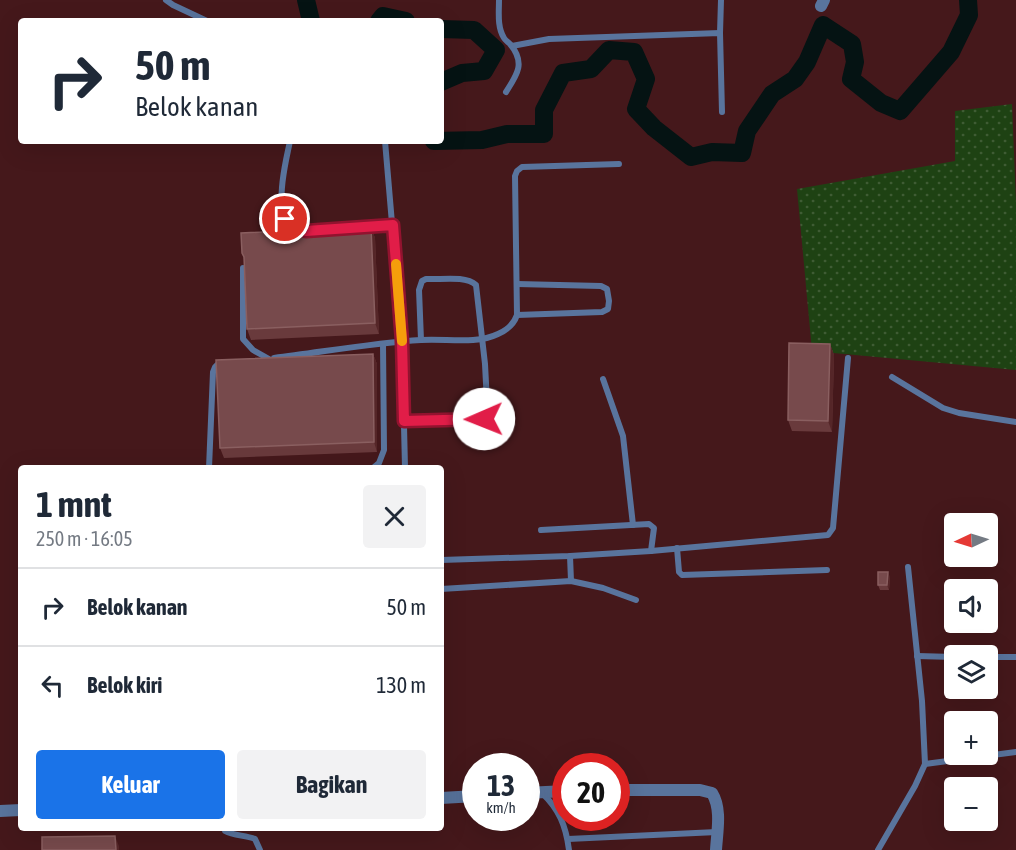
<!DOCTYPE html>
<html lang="id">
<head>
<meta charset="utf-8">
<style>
	:root { --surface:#fff; --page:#f2f2f3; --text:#1f2937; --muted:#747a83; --line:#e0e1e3; --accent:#1a73e8 }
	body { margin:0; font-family:"Asap Condensed",sans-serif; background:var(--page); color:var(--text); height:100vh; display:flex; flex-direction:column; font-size:22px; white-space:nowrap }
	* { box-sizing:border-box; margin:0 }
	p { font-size:20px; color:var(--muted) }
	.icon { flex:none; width:33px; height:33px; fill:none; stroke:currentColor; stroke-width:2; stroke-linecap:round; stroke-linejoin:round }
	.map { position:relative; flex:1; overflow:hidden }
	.sheet { position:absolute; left:18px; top:465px; width:426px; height:366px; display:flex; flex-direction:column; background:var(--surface); border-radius:6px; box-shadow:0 6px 24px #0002 }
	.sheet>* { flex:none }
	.banner { position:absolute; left:18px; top:18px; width:426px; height:126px; border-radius:6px; box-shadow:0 6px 24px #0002; background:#fff; color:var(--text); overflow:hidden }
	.needle { width:39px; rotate:266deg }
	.fabs { position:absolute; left:944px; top:513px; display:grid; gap:12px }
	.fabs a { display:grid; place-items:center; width:54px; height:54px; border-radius:6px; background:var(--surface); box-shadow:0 6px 24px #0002; font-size:30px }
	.speed { position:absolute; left:462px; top:753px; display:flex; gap:12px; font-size:30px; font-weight:700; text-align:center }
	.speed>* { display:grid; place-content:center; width:78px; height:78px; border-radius:50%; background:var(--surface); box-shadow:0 6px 24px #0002; line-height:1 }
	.speed small { font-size:15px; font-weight:400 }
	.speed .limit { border:9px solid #d22; background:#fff; color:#111 }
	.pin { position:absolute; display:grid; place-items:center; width:51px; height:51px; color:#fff; margin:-26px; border:3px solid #fff; border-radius:50%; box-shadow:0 2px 6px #0007 }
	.me { position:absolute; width:66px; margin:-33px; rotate:269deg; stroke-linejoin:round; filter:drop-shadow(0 0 4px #0008) }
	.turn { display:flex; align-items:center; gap:21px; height:126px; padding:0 18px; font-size:27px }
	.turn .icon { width:78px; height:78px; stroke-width:2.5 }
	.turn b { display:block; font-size:42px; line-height:51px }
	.round { display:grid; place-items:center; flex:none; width:63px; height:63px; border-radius:6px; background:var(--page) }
	.summary { display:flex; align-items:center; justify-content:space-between; height:102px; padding:0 18px }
	h1 { font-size:36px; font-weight:700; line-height:45px }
	.cta { display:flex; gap:12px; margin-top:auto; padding:12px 18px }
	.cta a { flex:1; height:69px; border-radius:6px; background:var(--accent); color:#fff; font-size:24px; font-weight:700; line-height:69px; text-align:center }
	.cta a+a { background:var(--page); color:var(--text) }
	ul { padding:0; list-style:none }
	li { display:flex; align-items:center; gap:18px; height:78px; padding:0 18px; border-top:2px solid var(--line) }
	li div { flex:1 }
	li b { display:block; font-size:22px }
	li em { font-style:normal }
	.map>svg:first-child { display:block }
	.grass { fill:url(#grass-dots) }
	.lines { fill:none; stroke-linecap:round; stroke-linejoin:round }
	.river { stroke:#051313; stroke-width:18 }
	.service { stroke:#59749d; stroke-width:6 }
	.minor { stroke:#59749d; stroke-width:12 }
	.wall { fill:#693a3c }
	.shaded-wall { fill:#552628 }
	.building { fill:#774a4c; stroke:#8a5f60; stroke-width:1.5 }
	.route-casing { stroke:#92132f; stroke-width:15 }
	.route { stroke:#e11d48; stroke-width:10 }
	.slow { stroke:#f59e0b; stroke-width:10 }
</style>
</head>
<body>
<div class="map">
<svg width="1016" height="850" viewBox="0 0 1016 850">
	<defs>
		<pattern id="grass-dots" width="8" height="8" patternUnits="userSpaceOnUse" patternTransform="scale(1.5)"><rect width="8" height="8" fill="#1e4213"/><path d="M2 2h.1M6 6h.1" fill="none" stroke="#3f5c34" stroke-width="1.8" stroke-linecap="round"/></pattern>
	</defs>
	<rect width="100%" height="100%" fill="#45181b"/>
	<path class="grass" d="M 1012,104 L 1016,203 L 1016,370 L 812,351 L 797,189 L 955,161 L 955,111 Z"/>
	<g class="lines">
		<g class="river">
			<path d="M 306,0 L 311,21"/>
			<path d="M 379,21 L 383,16 L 406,21"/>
			<path d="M 441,29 L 474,30 L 496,50 L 484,71 L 462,73 L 441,82"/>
			<path d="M 434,141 L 482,140 L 507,134 L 544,134 L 544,110 L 563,73 L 591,69 L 609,50 L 634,52 L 646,79 L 636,109 L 654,128 L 691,157 L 712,152 L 742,153 L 747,131 L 772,94 L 795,79 L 807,62 L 823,25 L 852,44 L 855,62 L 851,79 L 881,103 L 900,111 L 951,52 L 969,15 L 968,0"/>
		</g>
		<g class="service">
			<path d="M 166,0 L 173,5 L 207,21"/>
			<path d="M 499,0 C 499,12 497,27 504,38 C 505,40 508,42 510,44 C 526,63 517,75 506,92"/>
			<path d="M 720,33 L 721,0"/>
			<path d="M 512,46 L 549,39 L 720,33 L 722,112"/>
			<path d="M 290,141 C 285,167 265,234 312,230"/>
			<path d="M 385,141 L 402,341 L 405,468"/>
			<path d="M 334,229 L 393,225"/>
			<path d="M 243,268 L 243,339 L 253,350 L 269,359"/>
			<path d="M 517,284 L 601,286 L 607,289 L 609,301 L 608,309 L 602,312 L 517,315"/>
			<path d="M 274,358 C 323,352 372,343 421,340 C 445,338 475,345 498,334 C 507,330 514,324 517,315 L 515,176 L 517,171 L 522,167 L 619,164"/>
			<path d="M 892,377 L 943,408 L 959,413 L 1016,422"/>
			<path d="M 603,379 L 623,436 L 633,525"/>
			<path d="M 404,421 L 484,419 L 487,403 L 485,364 L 476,285 C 465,275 440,280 426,279 L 422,281 L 419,290 L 421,340"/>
			<path d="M 209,468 L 213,372 L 215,367 L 218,364 L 223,364"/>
			<path d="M 373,468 L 379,463 L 384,450 L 383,344"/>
			<path d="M 541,530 L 649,524 L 654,528 L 651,551"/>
			<path d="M 677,548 L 679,572 L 682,575 L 827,570"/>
			<path d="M 570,556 L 571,581"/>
			<path d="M 441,560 L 570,556 L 651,551 L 828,535 L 833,528 L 848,358"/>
			<path d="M 441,589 L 571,581 L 603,588 L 636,600"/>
			<path d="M 917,656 L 954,657"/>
			<path d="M 987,657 L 1016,657"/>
			<path d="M 925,764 L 1016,752"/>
			<path d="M 542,793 C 559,809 566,826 569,850"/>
			<path d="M 225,828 L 225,831 C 234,836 245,835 255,839 L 260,850"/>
			<path d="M 568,839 L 717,832"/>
			<path d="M 878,850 L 915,786 L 925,764 L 922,701 L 908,567"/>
		</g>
		<g class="minor">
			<path d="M 821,6 L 824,0"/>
			<path d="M 616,790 L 700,790 L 712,793 C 722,809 717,832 716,850"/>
			<path d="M 526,793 L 566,791"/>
			<path d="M 441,798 L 476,796"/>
			<path d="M 0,811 L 21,810"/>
		</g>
	</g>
	<g class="wall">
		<path d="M 371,227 L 375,238 L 379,334 L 251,340 L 247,329 L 244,259 L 242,253 Z"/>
		<path d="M 830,344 L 834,355 L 832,432 L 792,431 L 788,420 Z"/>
		<path d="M 373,354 L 377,364 L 377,452 L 224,458 L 220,448 Z"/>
		<path d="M 890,577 L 889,590 L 880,590 L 878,585 Z"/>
	</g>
	<g class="shaded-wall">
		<path d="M 371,227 L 375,238 L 379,334 L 375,323 Z"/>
		<path d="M 830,344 L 834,355 L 832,432 L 828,421 Z"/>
		<path d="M 373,354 L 377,364 L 377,452 L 374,442 Z"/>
		<path d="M 888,572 L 890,577 L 889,590 L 887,585 Z"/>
		<path d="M 115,836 L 119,846 L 119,850 L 116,850 Z"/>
	</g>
	<g class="building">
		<path d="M 371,227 L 375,323 L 247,329 L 244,257 L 242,253 L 241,233 Z"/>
		<path d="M 789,343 L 830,344 L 828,421 L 788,420 Z"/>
		<path d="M 373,354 L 374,442 L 220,448 L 216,360 Z"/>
		<path d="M 226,467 L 226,468 L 191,468 Z"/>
		<path d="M 878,572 L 888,572 L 887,585 L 878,585 Z"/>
		<path d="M 115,836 L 116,850 L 42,850 L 42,837 Z"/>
	</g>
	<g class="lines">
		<defs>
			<path id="route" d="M 285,219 L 294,227 L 306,231 L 393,225 L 402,341 L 404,421 L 484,419"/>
		</defs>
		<use href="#route" class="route-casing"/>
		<use href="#route" class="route"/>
		<path class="slow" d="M 396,264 L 402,341"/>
	</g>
</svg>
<div class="fabs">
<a><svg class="needle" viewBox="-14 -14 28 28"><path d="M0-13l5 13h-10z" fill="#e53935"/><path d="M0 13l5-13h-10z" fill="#747a83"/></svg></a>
<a><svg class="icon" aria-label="sound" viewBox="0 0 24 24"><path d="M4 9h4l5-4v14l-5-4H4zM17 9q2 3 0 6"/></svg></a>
<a><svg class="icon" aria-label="layers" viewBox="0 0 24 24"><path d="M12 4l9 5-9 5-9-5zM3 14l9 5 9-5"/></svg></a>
<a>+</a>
<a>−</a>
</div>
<div class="speed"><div>13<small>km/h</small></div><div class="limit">20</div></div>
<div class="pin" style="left:285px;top:219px;background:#d93025"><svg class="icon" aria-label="arrive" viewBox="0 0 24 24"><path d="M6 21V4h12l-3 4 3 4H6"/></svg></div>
<svg class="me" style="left:484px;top:419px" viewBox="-20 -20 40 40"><circle r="19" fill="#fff"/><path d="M0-13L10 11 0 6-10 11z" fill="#e11d48"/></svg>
<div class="banner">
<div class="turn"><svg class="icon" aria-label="right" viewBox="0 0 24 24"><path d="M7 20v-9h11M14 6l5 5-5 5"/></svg><div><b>50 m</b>Belok kanan</div></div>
</div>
<section class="sheet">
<div class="summary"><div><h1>1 mnt</h1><p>250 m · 16:05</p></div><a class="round"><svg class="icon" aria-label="close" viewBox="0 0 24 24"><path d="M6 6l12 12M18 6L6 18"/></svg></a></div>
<ul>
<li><svg class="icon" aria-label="right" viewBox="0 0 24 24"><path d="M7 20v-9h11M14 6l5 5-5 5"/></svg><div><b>Belok kanan</b></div><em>50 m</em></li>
<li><svg class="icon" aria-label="left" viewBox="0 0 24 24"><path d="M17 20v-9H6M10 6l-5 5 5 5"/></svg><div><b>Belok kiri</b></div><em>130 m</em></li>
</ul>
<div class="cta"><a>Keluar</a><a>Bagikan</a></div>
</section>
</div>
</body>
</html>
